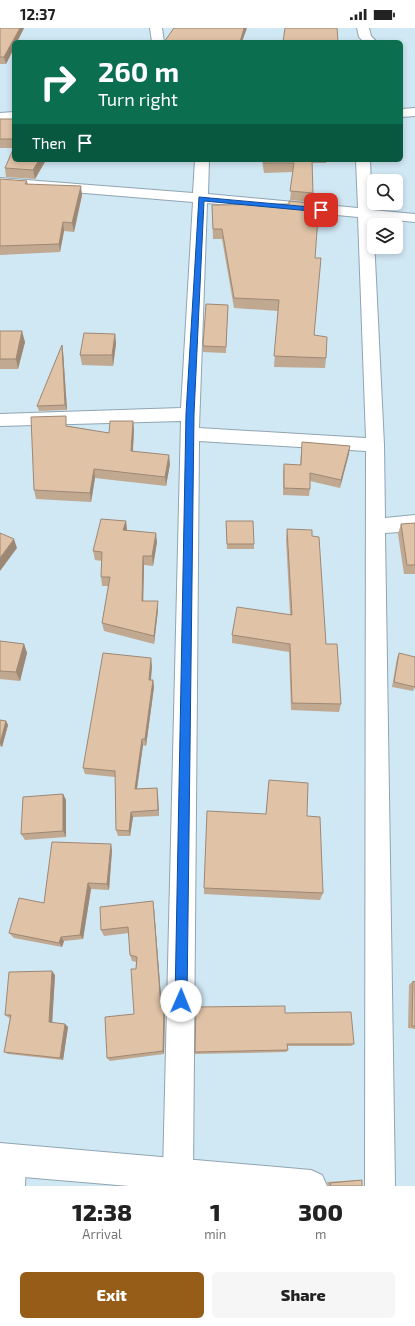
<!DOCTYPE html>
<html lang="en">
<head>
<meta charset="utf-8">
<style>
	:root { --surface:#fff; --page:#f6f6f6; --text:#222; --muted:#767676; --accent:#955d17 }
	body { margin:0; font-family:"Exo 2",sans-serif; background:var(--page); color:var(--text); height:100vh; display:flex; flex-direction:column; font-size:15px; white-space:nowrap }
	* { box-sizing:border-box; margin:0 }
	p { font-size:13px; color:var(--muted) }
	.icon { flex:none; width:22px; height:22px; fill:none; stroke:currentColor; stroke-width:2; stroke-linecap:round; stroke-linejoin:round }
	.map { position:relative; height:1158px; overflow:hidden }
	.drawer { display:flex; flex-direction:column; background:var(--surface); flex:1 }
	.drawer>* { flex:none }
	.hud { position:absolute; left:12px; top:12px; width:391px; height:122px; border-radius:6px; box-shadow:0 2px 6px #0003; background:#0b6e4f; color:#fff; overflow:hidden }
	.fabs { position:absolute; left:367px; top:146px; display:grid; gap:8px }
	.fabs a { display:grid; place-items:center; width:36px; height:36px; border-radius:6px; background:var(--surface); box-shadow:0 2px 6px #0003; font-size:20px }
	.pin { position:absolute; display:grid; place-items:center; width:34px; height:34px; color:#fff; margin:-17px; border-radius:8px; box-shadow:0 2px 6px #0006 }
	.me { position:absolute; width:44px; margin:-22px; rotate:1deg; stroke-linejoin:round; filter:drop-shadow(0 0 3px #0008) }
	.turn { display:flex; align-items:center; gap:14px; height:84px; padding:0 20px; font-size:18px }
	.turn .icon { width:52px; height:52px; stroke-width:2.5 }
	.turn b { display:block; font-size:28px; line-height:34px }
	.then { display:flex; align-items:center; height:38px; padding:0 20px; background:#0003; gap:8px; font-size:15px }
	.eta { display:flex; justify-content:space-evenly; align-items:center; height:68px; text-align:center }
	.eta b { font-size:24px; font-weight:800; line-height:28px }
	.button { display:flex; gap:8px; margin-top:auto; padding:8px 20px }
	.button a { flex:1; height:46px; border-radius:6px; background:var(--accent); color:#fff; font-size:16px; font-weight:800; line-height:46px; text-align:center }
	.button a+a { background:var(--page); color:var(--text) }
	.status { display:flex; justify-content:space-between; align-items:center; height:28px; padding:0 20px; background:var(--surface); direction:ltr }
	.status svg { height:11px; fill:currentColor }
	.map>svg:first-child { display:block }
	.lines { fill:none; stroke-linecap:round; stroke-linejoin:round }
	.street-casing { stroke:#90a5b2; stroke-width:2 }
	.secondary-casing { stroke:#90a5b2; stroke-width:2 }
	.street { fill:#fff; fill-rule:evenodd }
	.secondary { fill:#fff; fill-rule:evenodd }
	.wall { fill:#c1a890 }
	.shaded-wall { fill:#9d8875 }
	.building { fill:#e0c3a7; stroke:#9d8875 }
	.route { fill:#1a73e8; stroke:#114b97 }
</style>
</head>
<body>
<div class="status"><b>12:37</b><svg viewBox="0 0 49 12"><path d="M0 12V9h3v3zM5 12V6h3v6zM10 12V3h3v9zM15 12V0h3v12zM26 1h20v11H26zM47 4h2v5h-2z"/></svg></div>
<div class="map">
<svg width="415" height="1158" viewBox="0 0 415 1158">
	<rect width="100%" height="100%" fill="#d0e7f4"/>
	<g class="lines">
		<defs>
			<g id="street">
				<path d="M 150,0 L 162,0 L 164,14 L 152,14 Z"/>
				<path d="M 357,0 L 369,0 L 371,8 L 377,14 L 364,14 L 359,9 Z"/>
				<path d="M 415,80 L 415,88 L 401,89 L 401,81 Z"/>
				<path d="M 14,84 L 14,92 L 0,93 L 0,85 Z"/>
				<path d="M 195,132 L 209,132 L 208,166 L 358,180 L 356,132 L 370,132 L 372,182 L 415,186 L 415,194 L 373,190 L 384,417 L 385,490 L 415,487 L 415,503 L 385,505 L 395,1158 L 365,1158 L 366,423 L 199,413 L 193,1146 L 189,1157 L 185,1158 L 167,1157 L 163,1146 L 181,393 L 0,398 L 0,386 L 181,380 L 193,174 L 0,158 L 0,150 L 193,165 ZM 207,175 L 358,189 L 366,410 L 199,400 Z"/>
				<path d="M 11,1116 L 22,1120 L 26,1131 L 25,1158 L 0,1158 L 0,1121 Z"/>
			</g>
			<path id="secondary" d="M 0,1115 L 311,1142 L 322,1147 L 327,1158 L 129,1158 L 0,1147 Z"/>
		</defs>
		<use href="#street" class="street-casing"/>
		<use href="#secondary" class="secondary-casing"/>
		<use href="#street" class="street"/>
		<use href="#secondary" class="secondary"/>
	</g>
	<g class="wall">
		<path d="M 0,0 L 24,0 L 17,14 L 14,14 L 14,20 L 6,36 L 0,36 Z"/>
		<path d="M 0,91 L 14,91 L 14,132 L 46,132 L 35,151 L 6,149 L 5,140 L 14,120 L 0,120 Z"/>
		<path d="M 262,132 L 326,132 L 326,135 L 312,135 L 313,165 L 312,174 L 290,172 L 293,144 L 264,145 Z"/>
		<path d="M 0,151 L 27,153 L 28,156 L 82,167 L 74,204 L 64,203 L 60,224 L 0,227 Z"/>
		<path d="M 212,177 L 315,230 L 314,307 L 326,330 L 325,340 L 274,339 L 278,283 L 234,280 L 222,211 L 213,211 Z"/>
		<path d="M 228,277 L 226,325 L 203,324 L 203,318 Z"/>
		<path d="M 0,303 L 25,314 L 18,341 L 0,341 Z"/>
		<path d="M 115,306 L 116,316 L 113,338 L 82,337 L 80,327 Z"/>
		<path d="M 62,317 L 63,323 L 67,382 L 39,383 L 37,378 Z"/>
		<path d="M 133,393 L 134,403 L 133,423 L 170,436 L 166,458 L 95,450 L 91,474 L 36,471 L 34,462 L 68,398 L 109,405 Z"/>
		<path d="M 302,414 L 350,418 L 340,460 L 310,453 L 310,461 L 309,468 L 283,467 L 283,444 L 284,436 L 300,437 Z"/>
		<path d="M 126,493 L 127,502 L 157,514 L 153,538 L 144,537 L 143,573 L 158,582 L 154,616 L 104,603 L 102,595 L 108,558 L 102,558 L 101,549 L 102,533 L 95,532 L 93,523 Z"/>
		<path d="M 415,495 L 415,546 L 404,546 L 398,506 L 401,496 Z"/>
		<path d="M 226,498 L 254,516 L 254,521 L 227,521 Z"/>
		<path d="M 287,501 L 312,508 L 326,616 L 341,676 L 339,684 L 291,682 L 289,624 L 232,615 L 232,607 L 290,586 L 286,511 Z"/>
		<path d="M 0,613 L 24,616 L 27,625 L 20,653 L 0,651 Z"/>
		<path d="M 399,625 L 415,659 L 413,663 L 392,659 L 397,630 Z"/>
		<path d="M 152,638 L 151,652 L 153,652 L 154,659 L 146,718 L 143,717 L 137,761 L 157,760 L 159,788 L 133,789 L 130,808 L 118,808 L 116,802 L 115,749 L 85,746 L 83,740 Z"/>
		<path d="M 0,692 L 6,693 L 8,697 L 2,719 L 0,718 Z"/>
		<path d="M 269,752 L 307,788 L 323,865 L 320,872 L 204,866 L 204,860 L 266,786 L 268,760 Z"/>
		<path d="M 63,766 L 66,772 L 66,809 L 25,812 L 21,806 Z"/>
		<path d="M 112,822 L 109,862 L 91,861 L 83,911 L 64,913 L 62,919 L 14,910 L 9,905 L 44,875 Z"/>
		<path d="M 154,880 L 162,979 L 165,983 L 164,1026 L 110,1033 L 107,1030 L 134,986 L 136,934 L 132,933 L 130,927 L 129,905 L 104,908 L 101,902 Z"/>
		<path d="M 55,947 L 52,995 L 65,996 L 68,999 L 63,1032 L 8,1026 L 4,1024 L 10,990 L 9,990 L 5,987 Z"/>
		<path d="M 413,953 L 415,954 L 415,1001 L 408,1000 L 409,957 Z"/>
		<path d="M 285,985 L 354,1016 L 351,1018 L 287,1018 L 288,1022 L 286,1024 L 195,1026 L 195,1024 Z"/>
		<path d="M 358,1152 L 362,1152 L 362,1158 L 328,1158 L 327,1154 Z"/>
	</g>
	<g class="shaded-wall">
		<path d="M 20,0 L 24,0 L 17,14 L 14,14 L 14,20 L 6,36 L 4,29 Z"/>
		<path d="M 244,0 L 247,0 L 242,14 L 240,14 Z"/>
		<path d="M 39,132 L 46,132 L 35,151 L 33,142 Z"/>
		<path d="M 81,158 L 82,167 L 74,204 L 72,195 Z"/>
		<path d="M 63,194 L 64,203 L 60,224 L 59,216 Z"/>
		<path d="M 22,303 L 25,314 L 18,341 L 16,331 Z"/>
		<path d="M 115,306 L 116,316 L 113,338 L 112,327 Z"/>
		<path d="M 62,317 L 63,323 L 67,382 L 65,377 Z"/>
		<path d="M 133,393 L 134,403 L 132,433 L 131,423 Z"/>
		<path d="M 350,418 L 349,426 L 340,460 L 341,452 Z"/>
		<path d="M 169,427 L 170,436 L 166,458 L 165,449 Z"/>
		<path d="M 94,441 L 95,450 L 91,474 L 90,465 Z"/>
		<path d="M 126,493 L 127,502 L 123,502 Z"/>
		<path d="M 156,505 L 157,514 L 153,538 L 152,528 Z"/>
		<path d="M 14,511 L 17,520 L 0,543 L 0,530 Z"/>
		<path d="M 143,528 L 144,537 L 143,582 L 142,573 Z"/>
		<path d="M 158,573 L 158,582 L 154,616 L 154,608 Z"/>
		<path d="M 24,616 L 27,625 L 20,653 L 16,644 Z"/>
		<path d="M 151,630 L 152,638 L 150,659 L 149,652 Z"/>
		<path d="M 153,652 L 154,659 L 146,718 L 145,711 Z"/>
		<path d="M 6,693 L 8,697 L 2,719 L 0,715 Z"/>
		<path d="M 142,711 L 143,717 L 136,767 L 135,761 Z"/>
		<path d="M 157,760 L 158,766 L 159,788 L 158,782 Z"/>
		<path d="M 63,766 L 66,772 L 66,809 L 63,803 Z"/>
		<path d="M 131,784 L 133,789 L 130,808 L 129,803 Z"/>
		<path d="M 111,816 L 112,822 L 109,862 L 107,856 Z"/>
		<path d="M 88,855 L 91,861 L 83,911 L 80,907 Z"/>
		<path d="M 153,873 L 154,880 L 162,983 L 161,979 Z"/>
		<path d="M 61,909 L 64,913 L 62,919 L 59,915 Z"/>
		<path d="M 52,943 L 55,947 L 52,997 L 49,994 Z"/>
		<path d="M 164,979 L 165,983 L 164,1026 L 163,1023 Z"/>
		<path d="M 65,996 L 68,999 L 63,1032 L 60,1030 Z"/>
	</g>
	<g class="building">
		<path d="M 0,0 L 20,0 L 4,29 L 0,29 Z"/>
		<path d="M 174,0 L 244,0 L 240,14 L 164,14 Z"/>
		<path d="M 285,0 L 337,0 L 338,14 L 283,14 Z"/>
		<rect x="0" y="91" width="14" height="20"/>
		<path d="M 14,119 L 14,132 L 39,132 L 33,142 L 5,140 Z"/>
		<path d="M 264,132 L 312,132 L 313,165 L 290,163 L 294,135 L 264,135 Z"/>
		<path d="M 0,151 L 27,153 L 25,156 L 81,158 L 72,195 L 63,194 L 59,216 L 0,218 Z"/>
		<path d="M 289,173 L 319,176 L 315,230 L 321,230 L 314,307 L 327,309 L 326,330 L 274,328 L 279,272 L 234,270 L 222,201 L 213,201 L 212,177 L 289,176 Z"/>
		<path d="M 206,276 L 228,277 L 226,319 L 203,318 Z"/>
		<path d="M 0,303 L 22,303 L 16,331 L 0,331 Z"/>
		<path d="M 84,305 L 115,306 L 112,327 L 80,327 Z"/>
		<path d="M 62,317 L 65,377 L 37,378 Z"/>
		<path d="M 66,388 L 66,398 L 109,405 L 110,393 L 133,393 L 131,423 L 169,427 L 165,449 L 94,441 L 90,465 L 34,462 L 31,389 Z"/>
		<path d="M 302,414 L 350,418 L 341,452 L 310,445 L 310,461 L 284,460 L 284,436 L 301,437 Z"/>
		<path d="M 101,491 L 126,493 L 123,502 L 156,505 L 152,528 L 143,528 L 142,573 L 158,573 L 154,608 L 102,595 L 110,549 L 101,549 L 102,524 L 93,523 Z"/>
		<path d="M 226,493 L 253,493 L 254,516 L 227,516 Z"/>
		<path d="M 415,495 L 415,537 L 407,537 L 401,496 Z"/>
		<path d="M 287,501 L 312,502 L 312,508 L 319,509 L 326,616 L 337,616 L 341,676 L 292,675 L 290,616 L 232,607 L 237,579 L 292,587 Z"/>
		<path d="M 0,505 L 14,511 L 0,530 Z"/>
		<path d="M 0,613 L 24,616 L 16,644 L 0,643 Z"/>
		<path d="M 103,625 L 151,630 L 149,652 L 153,652 L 145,711 L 142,711 L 135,761 L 157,760 L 158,782 L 131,784 L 129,803 L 116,802 L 115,743 L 83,740 Z"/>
		<path d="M 399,625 L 415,629 L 415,659 L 394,654 Z"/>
		<path d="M 0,692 L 6,693 L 0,715 Z"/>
		<path d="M 269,752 L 308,755 L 307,788 L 320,789 L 323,865 L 204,860 L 207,783 L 266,786 Z"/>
		<path d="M 63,766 L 63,803 L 21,806 L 23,769 Z"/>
		<path d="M 52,814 L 111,816 L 107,856 L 88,855 L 80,907 L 61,909 L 59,915 L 9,905 L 19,870 L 44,875 Z"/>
		<path d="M 153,873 L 161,979 L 164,979 L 163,1023 L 107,1030 L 105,989 L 134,986 L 131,941 L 136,941 L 137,929 L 130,927 L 128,899 L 101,902 L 100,879 Z"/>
		<path d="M 52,943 L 49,994 L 65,996 L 60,1030 L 4,1024 L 11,987 L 5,987 L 9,944 Z"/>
		<path d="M 413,953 L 415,954 L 415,998 L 412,998 Z"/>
		<path d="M 285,978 L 285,985 L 351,984 L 354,1016 L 287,1016 L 288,1022 L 195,1024 L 196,979 Z"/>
		<path d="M 362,1152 L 362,1158 L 331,1158 L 330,1155 Z"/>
	</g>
	<path class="route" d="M 199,169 L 321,180 L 324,182 L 321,184 L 204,173 L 194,386 L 187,973 L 185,977 L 181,979 L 177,977 L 175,973 L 186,386 Z"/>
</svg>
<div class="fabs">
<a><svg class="icon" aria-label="search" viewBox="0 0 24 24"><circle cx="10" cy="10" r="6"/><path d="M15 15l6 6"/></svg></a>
<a><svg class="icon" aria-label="layers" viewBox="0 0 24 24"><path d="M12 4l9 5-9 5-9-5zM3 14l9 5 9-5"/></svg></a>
</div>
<div class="pin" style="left:321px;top:182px;background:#d93025"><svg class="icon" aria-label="arrive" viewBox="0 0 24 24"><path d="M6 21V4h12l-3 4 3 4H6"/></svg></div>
<svg class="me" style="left:181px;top:973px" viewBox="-20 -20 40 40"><circle r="19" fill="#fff"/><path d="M0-13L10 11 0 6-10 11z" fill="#1a73e8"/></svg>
<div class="hud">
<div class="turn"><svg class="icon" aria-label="right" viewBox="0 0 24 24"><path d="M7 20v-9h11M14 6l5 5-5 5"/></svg><div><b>260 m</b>Turn right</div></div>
<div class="then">Then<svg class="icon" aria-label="arrive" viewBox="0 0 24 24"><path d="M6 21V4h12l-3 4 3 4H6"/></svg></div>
</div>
</div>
<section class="drawer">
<div class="eta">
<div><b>12:38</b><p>Arrival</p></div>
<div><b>1</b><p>min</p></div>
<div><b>300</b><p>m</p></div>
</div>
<div class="button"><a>Exit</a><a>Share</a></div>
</section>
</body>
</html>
